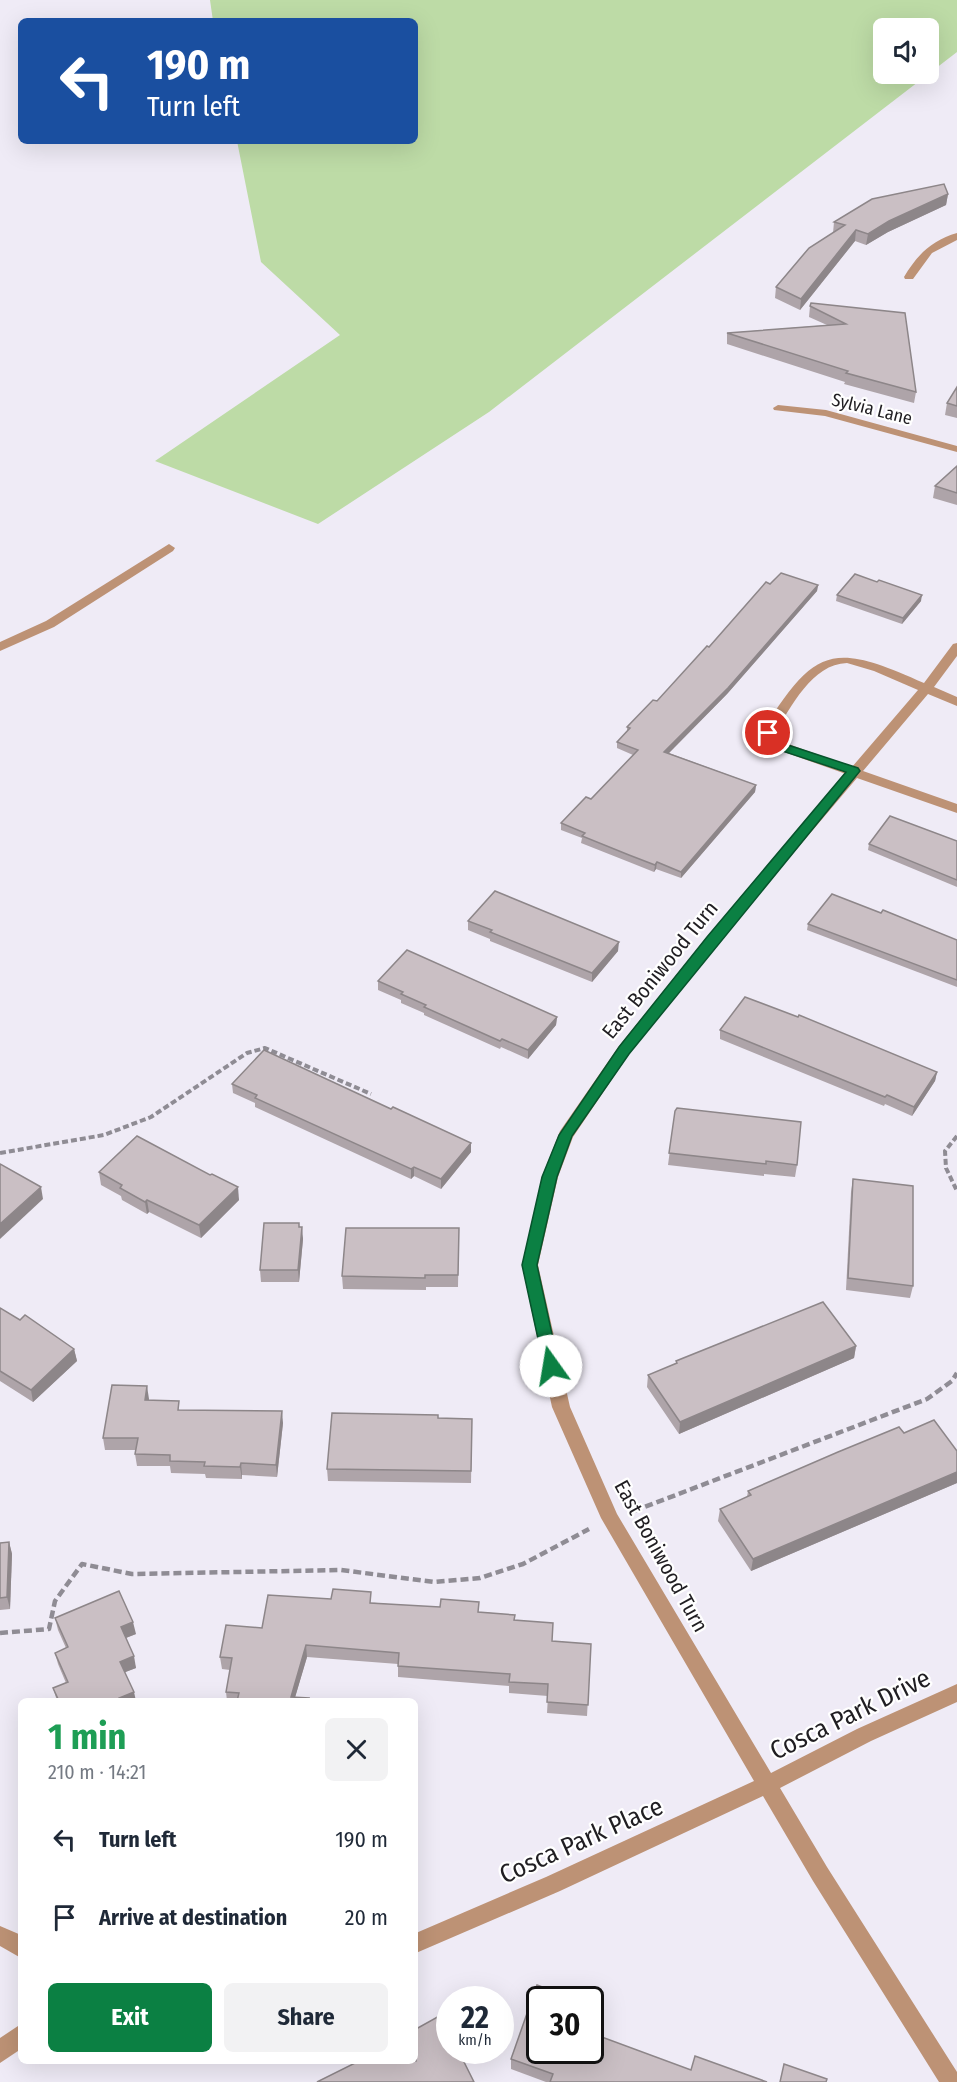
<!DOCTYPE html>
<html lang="en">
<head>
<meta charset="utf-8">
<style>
	:root { --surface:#fff; --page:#f2f2f3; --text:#1f2937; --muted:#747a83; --accent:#0b8043 }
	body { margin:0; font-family:"Fira Sans Condensed",sans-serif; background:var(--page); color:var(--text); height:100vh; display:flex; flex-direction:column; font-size:22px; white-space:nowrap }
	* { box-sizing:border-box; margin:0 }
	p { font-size:20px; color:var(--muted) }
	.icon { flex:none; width:33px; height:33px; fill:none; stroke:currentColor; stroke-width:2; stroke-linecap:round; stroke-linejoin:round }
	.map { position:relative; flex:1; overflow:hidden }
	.panel { position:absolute; left:18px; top:1698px; width:400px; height:366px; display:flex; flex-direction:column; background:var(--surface); border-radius:9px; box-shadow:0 6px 24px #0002 }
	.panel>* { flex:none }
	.hud { position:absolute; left:18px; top:18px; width:400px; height:126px; border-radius:9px; box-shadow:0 6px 24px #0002; background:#1a4fa0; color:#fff; overflow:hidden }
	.buttons { position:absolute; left:873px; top:18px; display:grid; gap:12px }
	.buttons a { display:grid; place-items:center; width:66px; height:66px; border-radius:9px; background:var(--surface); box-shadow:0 6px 24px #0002; font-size:30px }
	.speed { position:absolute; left:436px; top:1986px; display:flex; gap:12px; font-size:30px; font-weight:700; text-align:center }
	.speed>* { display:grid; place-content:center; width:78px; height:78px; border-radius:50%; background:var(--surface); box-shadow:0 6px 24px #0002; line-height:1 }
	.speed small { font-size:15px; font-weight:400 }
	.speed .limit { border:3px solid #111; border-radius:9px; background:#fff; color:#111 }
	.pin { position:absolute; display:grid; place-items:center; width:51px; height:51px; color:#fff; margin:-26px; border:3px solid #fff; border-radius:50%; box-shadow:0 2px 6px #0007 }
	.me { position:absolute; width:66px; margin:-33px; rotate:347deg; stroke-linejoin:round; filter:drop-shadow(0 0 4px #0008) }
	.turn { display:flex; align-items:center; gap:21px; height:126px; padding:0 30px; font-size:27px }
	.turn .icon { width:78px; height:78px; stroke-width:2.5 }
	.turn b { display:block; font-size:42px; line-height:51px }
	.round { display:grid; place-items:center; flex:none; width:63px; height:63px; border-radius:9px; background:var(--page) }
	.summary { display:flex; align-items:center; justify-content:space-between; height:102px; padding:0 30px }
	h1 { font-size:36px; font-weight:700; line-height:45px; color:#1e9e55 }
	.primary-button { display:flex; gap:12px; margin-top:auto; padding:12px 30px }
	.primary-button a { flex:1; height:69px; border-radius:9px; background:var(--accent); color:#fff; font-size:24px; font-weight:700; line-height:69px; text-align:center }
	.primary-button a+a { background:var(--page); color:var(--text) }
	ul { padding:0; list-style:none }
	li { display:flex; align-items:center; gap:18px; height:78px; padding:0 30px }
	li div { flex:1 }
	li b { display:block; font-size:22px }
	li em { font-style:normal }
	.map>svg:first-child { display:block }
	.green { fill:#bddba6; fill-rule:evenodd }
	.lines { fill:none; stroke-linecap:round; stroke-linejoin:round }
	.path-far1 { stroke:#8f8c94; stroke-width:4; stroke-dasharray:6 3; stroke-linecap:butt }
	.path { stroke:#8f8c94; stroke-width:4.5; stroke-dasharray:8 4; stroke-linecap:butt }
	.minor { fill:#bd9275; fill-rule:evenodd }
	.wall { fill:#aea4a9 }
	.shaded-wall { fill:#8d8689 }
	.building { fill:#cabfc4; stroke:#8d8689; stroke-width:1.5 }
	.route { fill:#0b8043; stroke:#07532c; stroke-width:1.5 }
	.labels { text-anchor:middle; stroke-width:4.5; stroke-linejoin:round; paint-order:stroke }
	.far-street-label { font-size:18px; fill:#201e22; stroke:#fff }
	.street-label { font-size:21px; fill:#201e22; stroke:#fff }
	.near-street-label { font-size:26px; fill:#201e22; stroke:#fff }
</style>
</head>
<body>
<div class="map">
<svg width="957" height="2082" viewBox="0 0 957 2082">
	<rect width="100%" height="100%" fill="#efebf6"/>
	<path class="green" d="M 210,0 L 957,0 L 957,52 L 489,412 L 318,524 L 155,461 L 340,335 L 261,262 L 237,141 L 416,141 L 416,21 L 213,21 ZM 884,28 L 928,28 L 928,74 L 884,74 Z"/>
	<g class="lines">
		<g class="path-far1">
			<path d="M 957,1136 L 945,1151 L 946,1168 L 957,1191"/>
			<path d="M 0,1153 L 104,1135 L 151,1117 L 247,1053 L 265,1048 L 371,1094"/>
		</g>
		<g class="path">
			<path d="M 634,1511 L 927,1399 L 952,1381 L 957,1373"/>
			<path d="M 0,1633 L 49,1629 L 55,1601 L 82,1564 L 132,1574 L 341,1570 L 434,1582 L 480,1578 L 523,1564 L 589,1529"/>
		</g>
		<g class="minor">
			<path d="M 957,233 L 957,240 L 932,253 L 913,279 L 905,279 L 904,277 C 917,255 932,240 957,233 Z"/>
			<path d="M 778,405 L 826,410 L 957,446 L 957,452 L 825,416 L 774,410 L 773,408 Z"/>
			<path d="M 169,544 L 175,548 L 173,551 L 54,627 L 0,651 L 0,642 L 46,621 Z"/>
			<path d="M 957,643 L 957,656 L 934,687 L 957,697 L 957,706 L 928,694 L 863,771 L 957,804 L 957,813 L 857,778 L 717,943 L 629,1054 L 573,1137 L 558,1177 L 538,1265 L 570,1407 L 617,1514 L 771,1773 L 857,1729 L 957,1684 L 957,1702 L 871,1741 L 780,1788 L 827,1867 L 957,2072 L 957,2082 L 939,2082 L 813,1881 L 763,1796 L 560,1891 L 416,1953 L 416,1933 L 546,1877 L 754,1781 L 601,1518 L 552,1407 L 522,1265 L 542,1177 L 560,1131 L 619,1046 L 707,937 L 846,774 L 770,747 L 761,733 C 815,647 831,641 924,683 L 953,644 ZM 847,663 L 874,671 L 918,690 L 852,767 L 780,741 L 775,733 C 791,707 812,664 847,663 Z"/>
			<path d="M 0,1926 L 21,1935 L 21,1958 L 0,1946 Z"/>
			<path d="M 21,2024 L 21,2049 L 0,2063 L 0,2038 Z"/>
		</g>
	</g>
	<g class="wall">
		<path d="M 948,194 L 946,205 L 888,232 L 866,245 L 855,241 L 800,310 L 775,298 L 776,287 L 833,233 L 834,222 Z"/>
		<path d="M 810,306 L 905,313 L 916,392 L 914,403 L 844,384 L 845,382 L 727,344 L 727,333 L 827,325 L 809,317 Z"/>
		<path d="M 957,387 L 957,418 L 945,415 L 947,403 Z"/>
		<path d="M 957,466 L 957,505 L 933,498 L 935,486 Z"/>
		<path d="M 770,584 L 818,585 L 817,591 L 727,694 L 669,753 L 756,785 L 755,792 L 681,878 L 656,869 L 654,872 L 629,862 L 581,843 L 582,838 L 561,830 L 561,823 L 591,799 L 633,755 L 617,748 L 617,742 L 627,731 L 627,727 L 657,701 Z"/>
		<path d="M 837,595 L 921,601 L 902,624 L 836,601 Z"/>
		<path d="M 957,841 L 957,887 L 868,850 L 869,844 Z"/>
		<path d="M 881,913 L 957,940 L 957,987 L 807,930 L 808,924 Z"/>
		<path d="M 468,921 L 618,951 L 592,982 L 490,941 L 490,939 L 468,930 Z"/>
		<path d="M 378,981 L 557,1017 L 556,1025 L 528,1059 L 501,1047 L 500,1049 L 424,1015 L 424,1013 L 401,1003 L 401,1000 L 378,990 Z"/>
		<path d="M 720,1030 L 937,1072 L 935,1081 L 912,1116 L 885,1104 L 884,1106 L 720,1039 Z"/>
		<path d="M 232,1084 L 391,1109 L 471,1143 L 471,1152 L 441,1189 L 414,1176 L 411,1179 L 255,1107 L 255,1103 L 233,1093 Z"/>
		<path d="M 675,1111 L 797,1165 L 795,1177 L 764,1174 L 764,1176 L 668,1165 Z"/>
		<path d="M 99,1172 L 239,1200 L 201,1238 L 149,1212 L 147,1214 L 122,1200 L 121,1196 L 101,1185 Z"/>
		<path d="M 853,1179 L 913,1286 L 910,1298 L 846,1290 L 851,1192 Z"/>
		<path d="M 300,1227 L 303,1239 L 299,1282 L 261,1282 L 260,1270 Z"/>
		<path d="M 459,1228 L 458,1287 L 426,1287 L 426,1290 L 343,1289 L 342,1276 Z"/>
		<path d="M 0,1308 L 20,1320 L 74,1349 L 77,1361 L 33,1402 L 0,1381 Z"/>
		<path d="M 856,1346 L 854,1358 L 679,1434 L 647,1387 L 648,1375 L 676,1364 L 676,1361 Z"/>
		<path d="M 149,1399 L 149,1400 L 180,1410 L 283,1423 L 277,1477 L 242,1475 L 242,1479 L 206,1478 L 205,1474 L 171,1473 L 170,1466 L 137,1466 L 135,1454 L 136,1450 L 105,1450 L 103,1438 Z"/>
		<path d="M 439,1418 L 472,1419 L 471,1483 L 328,1481 L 327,1469 Z"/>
		<path d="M 904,1433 L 957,1451 L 957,1483 L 751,1571 L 718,1521 L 720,1509 L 747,1497 L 748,1491 Z"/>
		<path d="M 9,1542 L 12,1554 L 10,1609 L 0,1610 L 0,1543 Z"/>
		<path d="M 331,1599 L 515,1615 L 515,1621 L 552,1641 L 591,1644 L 587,1716 L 547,1713 L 548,1696 L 509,1693 L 509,1686 L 398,1677 L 398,1664 L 307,1657 L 295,1697 L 309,1701 L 227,1701 L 226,1692 L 230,1670 L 222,1669 L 220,1657 L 262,1628 Z"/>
		<path d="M 55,1618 L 136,1634 L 126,1638 L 136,1668 L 125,1672 L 136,1701 L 57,1701 L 53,1688 L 66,1683 L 58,1664 L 55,1653 L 66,1648 L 58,1630 Z"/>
		<path d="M 540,2050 L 691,2070 L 767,2082 L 546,2082 L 511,2069 L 511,2059 Z"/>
	</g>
	<g class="shaded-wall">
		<path d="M 948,194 L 946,205 L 888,232 L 866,245 L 868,234 L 889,221 Z"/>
		<path d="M 856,230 L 855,241 L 800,310 L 801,299 Z"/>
		<path d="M 818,585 L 817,591 L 727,694 L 664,758 L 664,752 Z"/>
		<path d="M 922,595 L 921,601 L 902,624 L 903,618 Z"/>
		<path d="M 756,785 L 755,792 L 681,878 L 681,872 Z"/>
		<path d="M 657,862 L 656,869 L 654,872 L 655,865 Z"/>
		<path d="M 619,942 L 618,951 L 592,982 L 592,973 Z"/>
		<path d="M 557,1017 L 556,1025 L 528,1059 L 528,1050 Z"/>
		<path d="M 937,1072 L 935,1081 L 912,1116 L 914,1107 Z"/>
		<path d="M 471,1143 L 471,1152 L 441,1189 L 441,1179 Z"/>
		<path d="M 414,1167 L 414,1176 L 411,1179 L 411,1169 Z"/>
		<path d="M 41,1187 L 43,1199 L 0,1239 L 0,1224 Z"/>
		<path d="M 238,1187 L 239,1200 L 201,1238 L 199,1225 Z"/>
		<path d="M 147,1200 L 149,1212 L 147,1214 L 145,1202 Z"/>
		<path d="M 302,1227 L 303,1239 L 299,1282 L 298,1270 Z"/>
		<path d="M 856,1346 L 854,1358 L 679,1434 L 680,1422 Z"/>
		<path d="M 74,1349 L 77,1361 L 33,1402 L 31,1390 Z"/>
		<path d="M 147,1386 L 149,1399 L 147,1412 L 145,1400 Z"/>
		<path d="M 282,1411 L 283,1423 L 277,1477 L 276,1465 Z"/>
		<path d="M 241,1463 L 242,1475 L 242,1479 L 240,1467 Z"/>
		<path d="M 957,1472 L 957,1483 L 751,1571 L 753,1559 Z"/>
		<path d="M 9,1542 L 12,1554 L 10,1609 L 7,1597 Z"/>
		<path d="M 133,1622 L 136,1634 L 123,1639 L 121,1627 Z"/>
		<path d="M 306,1645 L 307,1657 L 294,1701 L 291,1697 Z"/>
		<path d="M 134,1656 L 136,1668 L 123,1673 L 120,1662 Z"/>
		<path d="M 134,1692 L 136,1701 L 120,1701 L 119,1698 Z"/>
	</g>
	<g class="building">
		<path d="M 944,184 L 948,194 L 889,221 L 868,234 L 856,230 L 801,299 L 776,287 L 809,248 L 845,225 L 834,222 L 872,199 Z"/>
		<path d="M 811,303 L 905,313 L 916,392 L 846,373 L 848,371 L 727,333 L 846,324 L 810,306 Z"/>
		<path d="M 957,387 L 957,406 L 947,403 Z"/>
		<path d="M 957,466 L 957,493 L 935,486 Z"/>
		<path d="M 781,573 L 818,585 L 728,688 L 664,752 L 756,785 L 681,872 L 657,862 L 655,865 L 629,855 L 582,836 L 585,833 L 561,823 L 586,797 L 591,799 L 638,750 L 617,742 L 630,728 L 627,727 L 653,700 L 657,701 L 707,646 L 709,647 L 766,582 L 770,584 Z"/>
		<path d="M 855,574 L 877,582 L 879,580 L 922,595 L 903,618 L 837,595 Z"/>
		<path d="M 890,816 L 957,841 L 957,880 L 869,844 Z"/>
		<path d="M 495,891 L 619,942 L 592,973 L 490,932 L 492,930 L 468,921 Z"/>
		<path d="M 832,894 L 881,913 L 883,910 L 957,940 L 957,980 L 808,924 Z"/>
		<path d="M 407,950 L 557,1017 L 528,1050 L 502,1039 L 500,1041 L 424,1007 L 426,1005 L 401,994 L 403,992 L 378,981 Z"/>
		<path d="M 745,997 L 798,1017 L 799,1015 L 937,1072 L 914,1107 L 887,1095 L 885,1097 L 720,1030 Z"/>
		<path d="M 264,1050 L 391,1109 L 393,1107 L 471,1143 L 441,1179 L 414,1167 L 411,1169 L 255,1098 L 257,1095 L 232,1084 Z"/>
		<path d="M 677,1108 L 801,1122 L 797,1165 L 766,1161 L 766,1164 L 669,1153 L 675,1111 Z"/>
		<path d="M 137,1136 L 210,1175 L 212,1174 L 238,1187 L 199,1225 L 147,1200 L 145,1202 L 120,1188 L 122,1185 L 99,1172 Z"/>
		<path d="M 0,1164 L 41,1187 L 0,1224 Z"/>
		<path d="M 853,1179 L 913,1186 L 913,1286 L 848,1278 Z"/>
		<path d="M 264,1223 L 299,1223 L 299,1227 L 302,1227 L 298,1270 L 260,1270 Z"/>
		<path d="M 346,1228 L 459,1228 L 458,1275 L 425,1275 L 425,1278 L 342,1276 Z"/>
		<path d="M 823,1302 L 856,1346 L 680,1422 L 648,1375 L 677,1363 L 676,1361 Z"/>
		<path d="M 0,1308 L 20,1320 L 25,1315 L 74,1349 L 31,1390 L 0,1371 Z"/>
		<path d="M 112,1385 L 147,1386 L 145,1400 L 179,1401 L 178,1410 L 282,1411 L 276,1465 L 241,1463 L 240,1467 L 204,1466 L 205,1462 L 170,1461 L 170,1455 L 135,1454 L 138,1438 L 103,1438 Z"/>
		<path d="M 332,1413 L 438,1415 L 438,1418 L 472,1419 L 471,1471 L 327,1469 Z"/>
		<path d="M 934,1420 L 957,1451 L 957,1472 L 753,1559 L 720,1509 L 751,1495 L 748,1491 L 838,1452 L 899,1427 L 904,1433 Z"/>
		<path d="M 9,1542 L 7,1597 L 0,1598 L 0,1543 Z"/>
		<path d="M 333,1589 L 371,1592 L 370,1603 L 440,1607 L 441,1599 L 479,1602 L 478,1612 L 515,1615 L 514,1620 L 553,1623 L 552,1641 L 591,1644 L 588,1705 L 547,1702 L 548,1684 L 509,1682 L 510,1674 L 398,1666 L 399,1653 L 306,1645 L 291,1697 L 309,1698 L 308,1701 L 237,1701 L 239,1693 L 226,1692 L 232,1658 L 220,1657 L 226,1625 L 262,1628 L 268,1595 L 331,1599 Z"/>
		<path d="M 119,1591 L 133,1622 L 121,1627 L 134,1656 L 120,1662 L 134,1692 L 119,1698 L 121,1701 L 59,1701 L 53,1688 L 68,1682 L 55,1653 L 68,1647 L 55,1618 Z"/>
		<path d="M 537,1985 L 577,2000 L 540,2000 L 540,2050 L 591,2050 L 591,2033 L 691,2070 L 695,2056 L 767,2082 L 550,2082 L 553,2074 L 511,2059 Z"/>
		<path d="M 441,2015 L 450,2034 L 450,2050 L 458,2050 L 474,2082 L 317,2082 L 359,2061 L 416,2061 L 416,2029 Z"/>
		<path d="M 784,2064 L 827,2079 L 826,2082 L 780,2082 Z"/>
	</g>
	<path class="route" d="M 768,730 L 772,731 L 779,742 L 858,768 L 860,771 L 629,1054 L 572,1136 L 557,1177 L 537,1265 L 559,1366 L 556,1371 L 551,1372 L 545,1371 L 522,1265 L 542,1177 L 559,1135 L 619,1047 L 707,937 L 846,772 L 770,747 L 762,733 Z"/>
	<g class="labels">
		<g class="far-street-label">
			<text transform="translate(872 409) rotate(14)" y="6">Sylvia Lane</text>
		</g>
		<g class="street-label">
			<text transform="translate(660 970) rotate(-51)" y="7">East Boniwood Turn</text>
			<text transform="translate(661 1556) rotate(61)" y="7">East Boniwood Turn</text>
		</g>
		<g class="near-street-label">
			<text transform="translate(850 1714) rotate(-26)" y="9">Cosca Park Drive</text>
			<text transform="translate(581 1840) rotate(-24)" y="9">Cosca Park Place</text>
		</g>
	</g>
</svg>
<div class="buttons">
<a><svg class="icon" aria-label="sound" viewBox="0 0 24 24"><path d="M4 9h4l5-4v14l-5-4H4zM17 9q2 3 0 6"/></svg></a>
</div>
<div class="speed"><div>22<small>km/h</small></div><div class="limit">30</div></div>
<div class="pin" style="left:768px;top:733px;background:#d93025"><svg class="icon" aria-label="arrive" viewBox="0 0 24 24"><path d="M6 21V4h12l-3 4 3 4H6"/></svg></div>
<svg class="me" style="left:551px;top:1366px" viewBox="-20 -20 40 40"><circle r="19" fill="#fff"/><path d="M0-13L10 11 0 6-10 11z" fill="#0b8043"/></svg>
<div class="hud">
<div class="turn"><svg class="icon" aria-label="left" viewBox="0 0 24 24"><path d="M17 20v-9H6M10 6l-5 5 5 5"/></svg><div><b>190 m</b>Turn left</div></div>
</div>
<section class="panel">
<div class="summary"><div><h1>1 min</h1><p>210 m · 14:21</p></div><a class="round"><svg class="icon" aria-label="close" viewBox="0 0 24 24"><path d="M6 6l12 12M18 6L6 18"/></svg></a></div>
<ul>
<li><svg class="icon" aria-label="left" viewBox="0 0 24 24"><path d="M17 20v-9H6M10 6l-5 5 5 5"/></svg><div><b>Turn left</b></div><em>190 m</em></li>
<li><svg class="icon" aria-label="arrive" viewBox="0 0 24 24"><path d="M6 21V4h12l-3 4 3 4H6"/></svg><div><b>Arrive at destination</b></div><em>20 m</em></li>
</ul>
<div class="primary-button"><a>Exit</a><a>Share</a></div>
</section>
</div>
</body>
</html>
